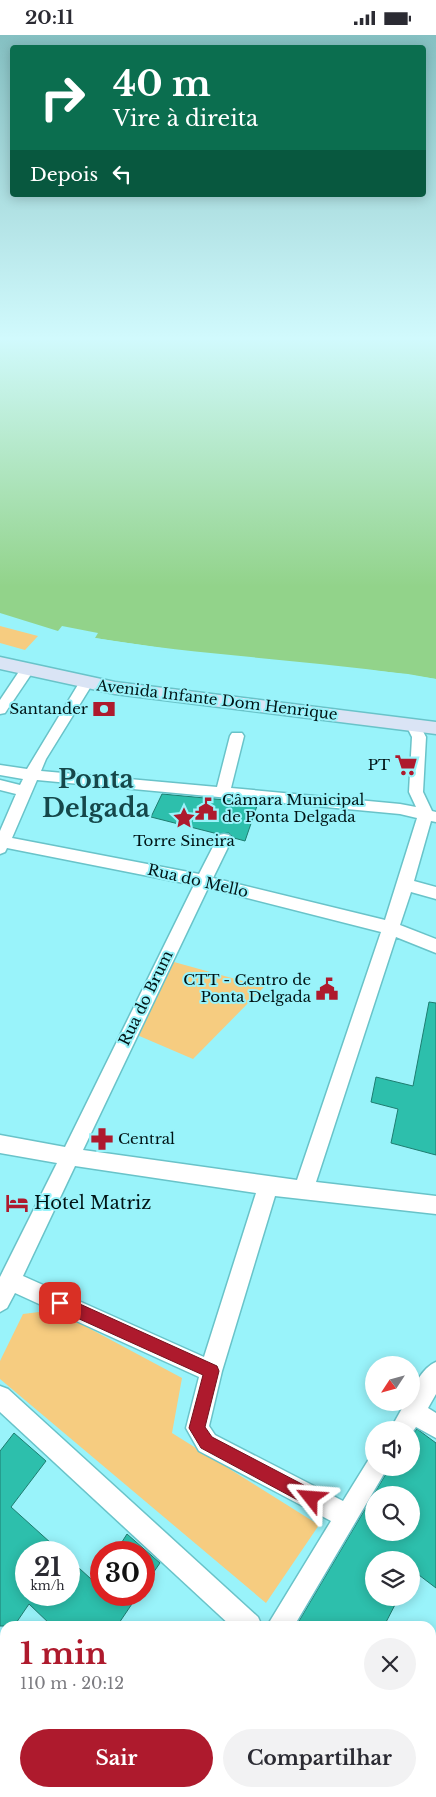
<!DOCTYPE html>
<html lang="pt">
<head>
<meta charset="utf-8">
<style>
	:root { --surface:#fff; --page:#f2f2f3; --text:#2b2b33; --muted:#7c7c81; --accent:#ae1a2d }
	body { margin:0; font-family:"Libre Baskerville",serif; background:var(--page); color:var(--text); height:100vh; display:flex; flex-direction:column; font-size:19px; white-space:nowrap }
	* { box-sizing:border-box; margin:0 }
	p { font-size:16px; color:var(--muted) }
	.icon { flex:none; width:28px; height:28px; fill:none; stroke:currentColor; stroke-width:2; stroke-linecap:round; stroke-linejoin:round }
	.map { position:relative; flex:1; overflow:hidden }
	.sheet { position:absolute; left:0px; top:1586px; width:436px; height:176px; display:flex; flex-direction:column; background:var(--surface); border-radius:15px 15px 0 0; box-shadow:0 2px 12px #0003 }
	.sheet>* { flex:none }
	.top-card { position:absolute; left:10px; top:10px; width:416px; height:152px; border-radius:5px; box-shadow:0 2px 12px #0003; background:#0b6e4f; color:#fff; overflow:hidden }
	.needle { width:32px; rotate:234deg }
	.fabs { position:absolute; left:365px; top:1321px; display:grid; gap:10px }
	.fabs a { display:grid; place-items:center; width:55px; height:55px; border-radius:50%; background:var(--surface); box-shadow:0 2px 12px #0003; font-size:25px }
	.speed { position:absolute; left:15px; top:1506px; display:flex; gap:10px; font-size:25px; font-weight:700; text-align:center }
	.speed>* { display:grid; place-content:center; width:65px; height:65px; border-radius:50%; background:var(--surface); box-shadow:0 2px 12px #0003; line-height:1 }
	.speed small { font-size:12px; font-weight:400 }
	.speed .limit { border:8px solid #d22; background:#fff; color:#111 }
	.pin { position:absolute; display:grid; place-items:center; width:42px; height:42px; color:#fff; margin:-21px; border-radius:10px; box-shadow:0 2px 8px #0006 }
	.me { position:absolute; width:55px; margin:-28px; rotate:298deg; stroke-linejoin:round; filter:drop-shadow(0 0 4px #0008) }
	.turn { display:flex; align-items:center; gap:18px; height:105px; padding:0 20px; font-size:22px }
	.turn .icon { width:65px; height:65px; stroke-width:2.5 }
	.turn b { display:block; font-size:35px; line-height:42px }
	.then { display:flex; align-items:center; height:48px; padding:0 20px; background:#0003; gap:10px; font-size:19px }
	.round { display:grid; place-items:center; flex:none; width:52px; height:52px; border-radius:26px; background:var(--page) }
	.summary { display:flex; align-items:center; justify-content:space-between; height:85px; padding:0 20px }
	h1 { font-size:30px; font-weight:700; line-height:38px; color:var(--accent) }
	.button { display:flex; gap:10px; margin-top:auto; padding:10px 20px }
	.button a { flex:1; height:58px; border-radius:30px; background:var(--accent); color:#fff; font-size:20px; font-weight:700; line-height:58px; text-align:center }
	.button a+a { background:var(--page); color:var(--text) }
	.status { display:flex; justify-content:space-between; align-items:center; height:35px; padding:0 25px; background:var(--surface); direction:ltr }
	.status svg { height:14px; fill:currentColor }
	.map>svg:first-child { display:block }
	.green { fill:#f6cc80 }
	.water { fill:#92d38a }
	.pier { fill:#99f3fa }
	.building { fill:#2dbfac; stroke:#1e7d70; fill-rule:evenodd }
	.lines { fill:none; stroke-linecap:round; stroke-linejoin:round }
	.street-casing { stroke:#69c3c9; stroke-width:3 }
	.secondary-casing { stroke:#69c3c9; stroke-width:3 }
	.street { fill:#fff; fill-rule:evenodd }
	.secondary { fill:#dae4f5; fill-rule:evenodd }
	.route { fill:#ae1a2d; stroke:#71111d }
	.labels { text-anchor:middle; stroke-width:4; stroke-linejoin:round; paint-order:stroke }
	.street-label { font-size:15px; fill:#001416; stroke:#99f3fa }
	.poi-label { font-size:15px; fill:#001416; stroke:#99f3fa; text-anchor:end }
	.near-poi-label { font-size:18px; fill:#001416; stroke:#99f3fa; text-anchor:start }
	.town-label { font-size:25px; font-weight:bold; fill:#15474a; stroke:#99f3fa }
</style>
</head>
<body>
<div class="status"><b>20:11</b><svg viewBox="0 0 49 12"><path d="M0 12V9h3v3zM5 12V6h3v6zM10 12V3h3v9zM15 12V0h3v12zM26 1h20v11H26zM47 4h2v5h-2z"/></svg></div>
<div class="map">
<svg width="436" height="1762" viewBox="0 0 436 1762">
	<rect width="100%" height="100%" fill="#99f3fa"/>
	<g class="green">
		<path d="M 0,591 L 38,601 L 25,615 L 0,608 Z"/>
		<path d="M 174,927 L 264,952 L 193,1024 L 137,1000 Z"/>
		<path d="M 55,1275 L 182,1343 L 172,1398 L 319,1490 L 266,1568 L 0,1344 L 0,1326 L 23,1279 Z"/>
	</g>
	<path class="water" d="M 0,305 L 436,305 L 436,644 C 323,625 208,622 95,603 L 98,598 L 62,591 L 58,596 L 0,578 Z"/>
	<path class="pier" d="M 95,603 L 181,616 L 408,639 L 436,644 L 436,647 L 366,637 L 148,614 L 95,605 Z"/>
	<g class="building">
		<path d="M 162,759 L 258,768 L 245,806 L 234,803 L 229,798 L 218,799 L 151,782 Z"/>
		<path d="M 429,967 L 436,968 L 436,1120 L 391,1108 L 398,1074 L 371,1067 L 376,1042 L 413,1051 Z"/>
		<path d="M 417,1394 L 436,1408 L 436,1553 L 411,1534 L 411,1525 L 374,1525 L 374,1562 L 399,1562 L 384,1591 L 296,1591 L 390,1432 L 411,1432 L 411,1401 ZM 374,1460 L 411,1460 L 411,1498 L 374,1498 Z"/>
		<path d="M 14,1398 L 46,1426 L 11,1472 L 62,1518 L 26,1518 L 26,1560 L 69,1560 L 69,1524 L 101,1553 L 101,1560 L 138,1560 L 117,1591 L 52,1591 L 29,1569 L 14,1591 L 0,1591 L 0,1416 Z"/>
		<path d="M 127,1499 L 160,1528 L 144,1551 L 144,1518 L 115,1518 Z"/>
	</g>
	<g class="lines">
		<defs>
			<g id="street">
				<path d="M 27,631 L 34,635 L 5,678 L 0,679 L 0,665 L 22,632 Z"/>
				<path d="M 86,644 L 93,648 L 46,724 L 41,736 L 217,752 L 230,701 L 232,698 L 242,698 L 244,701 L 231,753 L 400,769 L 416,772 L 409,757 L 412,702 L 406,690 L 408,687 L 418,687 L 426,702 L 423,757 L 432,776 L 436,777 L 436,787 L 431,786 L 414,846 L 436,852 L 436,864 L 411,857 L 400,890 L 436,904 L 436,918 L 396,902 L 316,1147 L 436,1161 L 436,1179 L 275,1161 L 222,1336 L 209,1391 L 215,1400 L 343,1466 L 369,1424 L 374,1422 L 374,1432 L 388,1432 L 294,1591 L 267,1591 L 331,1486 L 199,1416 L 186,1393 L 199,1342 L 15,1258 L 7,1273 L 0,1277 L 0,1242 L 57,1128 L 0,1118 L 0,1100 L 65,1112 L 194,850 L 7,813 L 5,817 L 0,819 L 0,796 L 16,759 L 0,755 L 0,745 L 20,750 L 23,744 L 0,740 L 0,730 L 27,734 L 79,648 ZM 37,745 L 400,779 L 417,783 L 385,885 L 213,843 L 232,804 L 229,800 L 224,799 L 219,800 L 199,839 L 12,803 ZM 208,853 L 381,897 L 297,1145 L 83,1115 ZM 75,1131 L 256,1158 L 204,1322 L 23,1241 Z"/>
				<path d="M 436,1327 L 436,1359 L 428,1373 L 436,1378 L 436,1403 L 416,1392 L 411,1399 L 411,1395 L 390,1395 L 405,1368 L 411,1368 C 411,1353 422,1333 436,1327 Z"/>
				<path d="M 0,1351 L 8,1354 L 258,1582 L 262,1591 L 231,1591 L 0,1377 Z"/>
				<path d="M 165,1758 L 194,1758 L 192,1762 L 163,1762 Z"/>
				<path d="M 209,1758 L 241,1758 L 243,1762 L 211,1762 Z"/>
			</g>
			<path id="secondary" d="M 0,622 L 115,647 L 436,687 L 436,699 L 115,659 L 0,634 Z"/>
		</defs>
		<use href="#street" class="street-casing"/>
		<use href="#secondary" class="secondary-casing"/>
		<use href="#street" class="street"/>
		<use href="#secondary" class="secondary"/>
	</g>
	<linearGradient id="sky" x2="0" y2="1"><stop stop-color="#85c0c2"/><stop offset="0.55" stop-color="#d1fafd"/><stop offset="1" stop-color="#d1fafd" stop-opacity="0"/></linearGradient>
	<rect width="436" height="552" fill="url(#sky)"/>
	<path class="route" d="M 60,1260 L 217,1331 L 219,1336 L 205,1392 L 212,1402 L 317,1457 L 319,1463 L 317,1469 L 311,1471 L 305,1469 L 201,1413 L 189,1393 L 203,1340 L 55,1273 L 52,1268 L 55,1262 Z"/>
	<defs>
		<symbol id="bank-bare" viewBox="-9 -9 18 18"><path d="M-6-4H6V4H-6ZM0-2.3a2.3 2.3 0 1 0 0 4.6a2.3 2.3 0 1 0 0-4.6Z" fill="#ae1a2d" stroke="#99f3fa" stroke-width="2.5" paint-order="stroke"/></symbol>
		<symbol id="supermarket-bare" viewBox="-9 -9 18 18"><path d="M-6-5.5h2.5l.6 2H6L4.5 2H-2.5L-4.4-4H-6ZM-1.5 3.2a1.3 1.3 0 1 0 .1 0ZM3 3.2a1.3 1.3 0 1 0 .1 0Z" fill="#ae1a2d" stroke="#99f3fa" stroke-width="2.5" paint-order="stroke"/></symbol>
		<symbol id="civic-bare" viewBox="-9 -9 18 18"><path d="M-.6-6.5H3V-4.5H.6V-3L4-1V1h2V6H-6V1h2V-1L-.6-3ZM-1.2 2.5V6h2.4V2.5Z" fill="#ae1a2d" stroke="#99f3fa" stroke-width="2.5" paint-order="stroke"/></symbol>
		<symbol id="sight-bare" viewBox="-9 -9 18 18"><path d="M0-6L1.8-2.2L6-1.7L2.9 1.2L3.7 5.4L0 3.3L-3.7 5.4L-2.9 1.2L-6-1.7L-1.8-2.2Z" fill="#ae1a2d" stroke="#99f3fa" stroke-width="2.5" paint-order="stroke"/></symbol>
		<symbol id="pharmacy-bare" viewBox="-9 -9 18 18"><path d="M-2-6h4v4h4v4h-4v4h-4v-4h-4v-4h4Z" fill="#ae1a2d" stroke="#99f3fa" stroke-width="2.5" paint-order="stroke"/></symbol>
		<symbol id="hotel-bare" viewBox="-9 -9 18 18"><path d="M-6-4.5h1.5V1H6V5H4.5V3h-9V5H-6ZM-4 0a1.8 1.8 0 1 1 3.6 0ZM.5 0V-2.5h3Q6-2.5 6 0Z" fill="#ae1a2d" stroke="#99f3fa" stroke-width="2.5" paint-order="stroke"/></symbol>
	</defs>
	<g fill-rule="evenodd">
		<use href="#bank-bare" x="88" y="658" width="32" height="32"/>
		<use href="#supermarket-bare" x="390" y="714" width="32" height="32"/>
		<use href="#civic-bare" x="190" y="758" width="32" height="32"/>
		<use href="#sight-bare" x="168" y="767" width="32" height="32"/>
		<use href="#civic-bare" x="311" y="938" width="32" height="32"/>
		<use href="#pharmacy-bare" x="86" y="1088" width="32" height="32"/>
		<use href="#hotel-bare" x="1" y="1152" width="32" height="32"/>
	</g>
	<g class="labels">
		<g class="street-label">
			<text transform="translate(217 665) rotate(7)" y="5">Avenida Infante Dom Henrique</text>
			<text transform="translate(198 846) rotate(13)" y="5">Rua do Mello</text>
			<text transform="translate(146 963) rotate(-64)" y="5">Rua do Brum</text>
		</g>
		<g class="poi-label">
			<text x="88" y="679">Santander</text>
			<text x="390" y="735">PT</text>
			<text x="222" y="770" text-anchor="start">Câmara Municipal<tspan x="222" dy="17">de Ponta Delgada</tspan></text>
			<text x="184" y="811" text-anchor="middle">Torre Sineira</text>
			<text x="311" y="950">CTT - Centro de<tspan x="311" dy="17">Ponta Delgada</tspan></text>
			<text x="118" y="1109" text-anchor="start">Central</text>
		</g>
		<g class="near-poi-label">
			<text x="34" y="1174">Hotel Matriz</text>
		</g>
		<g class="town-label">
			<text x="96" y="753">Ponta<tspan x="96" dy="29">Delgada</tspan></text>
		</g>
	</g>
</svg>
<div class="fabs">
<a><svg class="needle" viewBox="-14 -14 28 28"><path d="M0-13l5 13h-10z" fill="#e53935"/><path d="M0 13l5-13h-10z" fill="#7c7c81"/></svg></a>
<a><svg class="icon" aria-label="sound" viewBox="0 0 24 24"><path d="M4 9h4l5-4v14l-5-4H4zM17 9q2 3 0 6"/></svg></a>
<a><svg class="icon" aria-label="search" viewBox="0 0 24 24"><circle cx="10" cy="10" r="6"/><path d="M15 15l6 6"/></svg></a>
<a><svg class="icon" aria-label="layers" viewBox="0 0 24 24"><path d="M12 4l9 5-9 5-9-5zM3 14l9 5 9-5"/></svg></a>
</div>
<div class="speed"><div>21<small>km/h</small></div><div class="limit">30</div></div>
<div class="pin" style="left:60px;top:1268px;background:#d93025"><svg class="icon" aria-label="arrive" viewBox="0 0 24 24"><path d="M6 21V4h12l-3 4 3 4H6"/></svg></div>
<svg class="me" style="left:311px;top:1463px" viewBox="-20 -20 40 40"><path d="M0-17L14 15 0 8-14 15z" fill="#ae1a2d" stroke="#fff" stroke-width="4"/></svg>
<div class="top-card">
<div class="turn"><svg class="icon" aria-label="right" viewBox="0 0 24 24"><path d="M7 20v-9h11M14 6l5 5-5 5"/></svg><div><b>40 m</b>Vire à direita</div></div>
<div class="then">Depois<svg class="icon" aria-label="left" viewBox="0 0 24 24"><path d="M17 20v-9H6M10 6l-5 5 5 5"/></svg></div>
</div>
<section class="sheet">
<div class="summary"><div><h1>1 min</h1><p>110 m · 20:12</p></div><a class="round"><svg class="icon" aria-label="close" viewBox="0 0 24 24"><path d="M6 6l12 12M18 6L6 18"/></svg></a></div>
<div class="button"><a>Sair</a><a>Compartilhar</a></div>
</section>
</div>
</body>
</html>
